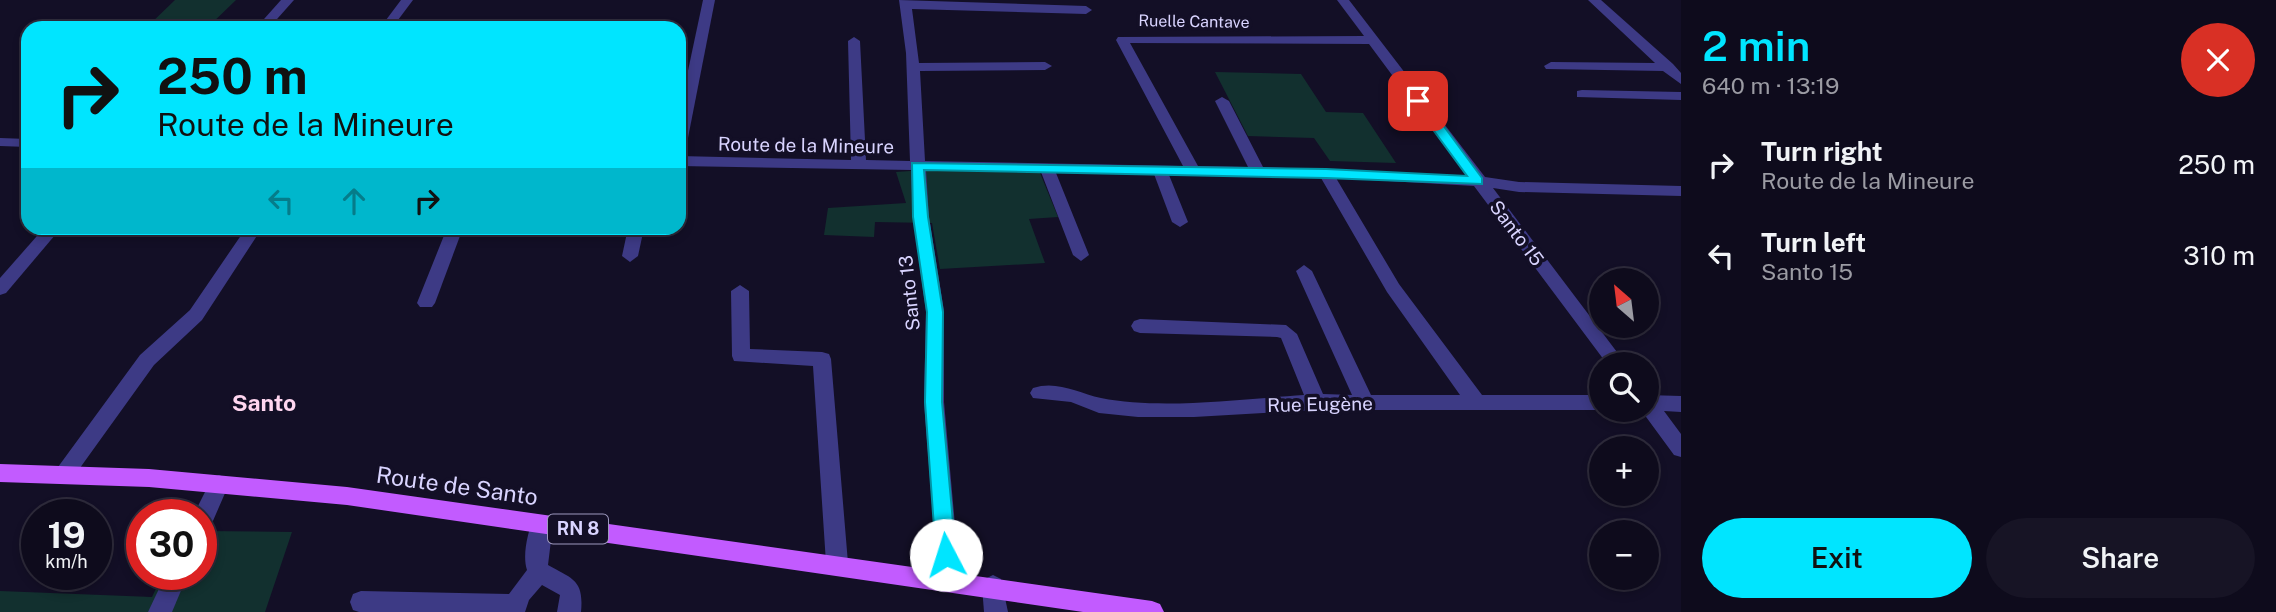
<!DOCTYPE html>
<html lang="en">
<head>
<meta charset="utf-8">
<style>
	:root { --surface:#0e0b1c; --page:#171425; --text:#f1f3f6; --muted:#9b9ba3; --line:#2e2b3b; --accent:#00e5ff }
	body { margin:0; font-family:"Public Sans",sans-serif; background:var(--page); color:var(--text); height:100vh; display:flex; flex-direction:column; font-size:26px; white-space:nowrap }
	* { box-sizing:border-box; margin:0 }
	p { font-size:23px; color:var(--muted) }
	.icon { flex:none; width:38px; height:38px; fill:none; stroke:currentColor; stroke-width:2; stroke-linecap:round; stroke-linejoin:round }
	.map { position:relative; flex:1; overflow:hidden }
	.panel { display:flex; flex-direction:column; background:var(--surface); width:595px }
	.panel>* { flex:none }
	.top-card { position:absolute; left:21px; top:21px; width:665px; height:214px; border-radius:21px; box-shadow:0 4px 10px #0003,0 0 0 2px var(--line); background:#00e5ff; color:#111; overflow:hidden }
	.needle { width:46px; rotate:332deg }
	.tools { position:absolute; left:1589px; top:268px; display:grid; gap:14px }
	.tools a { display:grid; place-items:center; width:70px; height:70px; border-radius:50%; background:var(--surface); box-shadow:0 4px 10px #0003,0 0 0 2px var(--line); font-size:35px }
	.speed { position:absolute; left:21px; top:499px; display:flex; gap:14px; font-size:35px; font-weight:700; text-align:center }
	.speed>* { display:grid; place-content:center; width:91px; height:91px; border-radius:50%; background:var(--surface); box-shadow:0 4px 10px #0003,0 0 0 2px var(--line); line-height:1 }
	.speed small { font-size:18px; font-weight:400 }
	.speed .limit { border:10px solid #d22; background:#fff; color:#111 }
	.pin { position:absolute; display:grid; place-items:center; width:60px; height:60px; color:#fff; margin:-30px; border-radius:14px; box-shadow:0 4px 10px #0006 }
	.me { position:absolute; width:77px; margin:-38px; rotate:355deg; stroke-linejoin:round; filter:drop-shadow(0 0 5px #0008) }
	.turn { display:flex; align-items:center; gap:24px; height:147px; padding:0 21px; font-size:32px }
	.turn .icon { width:91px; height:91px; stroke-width:2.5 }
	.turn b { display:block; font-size:49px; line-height:60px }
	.lanes { display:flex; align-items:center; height:66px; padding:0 21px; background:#0003; justify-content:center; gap:35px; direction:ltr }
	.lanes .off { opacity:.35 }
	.round { display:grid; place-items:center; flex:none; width:74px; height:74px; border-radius:37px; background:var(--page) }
	.summary { display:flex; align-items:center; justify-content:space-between; height:119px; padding:0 21px }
	h1 { font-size:42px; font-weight:600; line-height:52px; color:var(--accent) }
	.cta { display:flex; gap:14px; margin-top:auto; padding:14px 21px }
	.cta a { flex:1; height:80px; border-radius:42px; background:var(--accent); color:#111; font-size:28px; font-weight:600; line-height:80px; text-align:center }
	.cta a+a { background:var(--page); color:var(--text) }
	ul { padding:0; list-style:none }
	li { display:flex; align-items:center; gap:21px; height:91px; padding:0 21px }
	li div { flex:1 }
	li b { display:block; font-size:26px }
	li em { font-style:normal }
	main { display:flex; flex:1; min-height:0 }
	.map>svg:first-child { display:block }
	.green { fill:#12302f }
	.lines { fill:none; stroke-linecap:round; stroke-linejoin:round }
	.minor { fill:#3d3a85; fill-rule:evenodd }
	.major { fill:#c25bff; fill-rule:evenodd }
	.route { fill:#00e5ff; stroke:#0095a6; stroke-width:2 }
	.labels { text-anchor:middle; stroke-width:7; stroke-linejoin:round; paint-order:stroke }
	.far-street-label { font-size:16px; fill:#d9d4ff; stroke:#130f26 }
	.shield { fill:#130f26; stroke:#9e99be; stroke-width:2 }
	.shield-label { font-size:18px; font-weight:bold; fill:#d9d4ff }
	.street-label { font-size:19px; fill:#d9d4ff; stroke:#130f26 }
	.quarter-label { font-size:23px; font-weight:bold; fill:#ffd6f0; stroke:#130f26 }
	.near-street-label { font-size:23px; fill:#d9d4ff; stroke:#130f26 }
</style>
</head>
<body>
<main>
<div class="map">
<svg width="1681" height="612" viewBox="0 0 1681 612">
	<rect width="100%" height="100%" fill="#130f26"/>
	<g class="green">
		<path d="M 175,0 L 236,0 L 207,28 L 146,28 Z"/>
		<path d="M 1215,72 L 1301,74 L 1326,112 L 1363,113 L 1396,163 L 1330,161 L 1314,138 L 1248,136 Z"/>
		<path d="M 924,170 L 1040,173 L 1058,217 L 1029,219 L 1045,263 L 940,269 L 932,223 L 875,222 L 874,237 L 824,235 L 828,208 L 906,203 L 896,172 Z"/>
		<path d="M 201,531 L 292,532 L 265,612 L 0,612 L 0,591 L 152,597 L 163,574 L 201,574 Z"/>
	</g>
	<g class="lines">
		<g class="minor">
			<path d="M 281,0 L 294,0 L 269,28 L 256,28 Z"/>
			<path d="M 401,0 L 413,0 L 392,28 L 380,28 Z"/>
			<path d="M 703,0 L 715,0 L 686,148 L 679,152 L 679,113 Z"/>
			<path d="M 899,0 L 1086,6 L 1092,10 L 1086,14 L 912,9 L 919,63 L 1045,62 L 1052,66 L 1045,70 L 920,71 L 925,161 L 1183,166 L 1116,40 L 1118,37 L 1364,36 L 1337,0 L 1349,0 L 1485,177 L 1519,182 L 1681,186 L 1681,196 L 1519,192 L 1493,188 L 1626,364 L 1607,364 L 1474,186 L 1336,178 L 1399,284 L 1482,395 L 1601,395 L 1601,410 L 1604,410 L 1317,410 L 1194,417 L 1138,417 L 1099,413 L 1071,402 L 1033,398 L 1030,393 L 1033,388 C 1057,380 1078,393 1101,398 C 1161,410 1242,399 1304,395 L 1281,338 L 1277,337 L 1140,333 L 1134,331 L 1131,326 L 1134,321 L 1140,319 L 1286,325 L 1297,334 L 1323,394 L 1352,395 L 1296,271 L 1304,265 L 1312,271 L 1371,395 L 1460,395 L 1387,292 L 1321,178 L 1169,175 L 1188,222 L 1180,227 L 1172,222 L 1154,174 L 1056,173 L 1089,255 L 1081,261 L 1073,255 L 1041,172 L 926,170 L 929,217 L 944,311 L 944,402 L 960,581 L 957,588 L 949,591 L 941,588 L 938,581 L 924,402 L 926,311 L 913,217 L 911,170 L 679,166 L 679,156 L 851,160 L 848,41 L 854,37 L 860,41 L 866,160 L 910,161 L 906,53 ZM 1130,43 L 1369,44 L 1467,176 L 1263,167 L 1229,101 L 1222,97 L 1215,101 L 1248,167 L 1198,166 Z"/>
			<path d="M 1588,0 L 1601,0 L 1673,64 L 1681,73 L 1681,84 L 1663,71 L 1546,69 L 1544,66 L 1551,62 L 1655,63 Z"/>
			<path d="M 1582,90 L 1681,92 L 1681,100 L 1577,97 L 1577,91 Z"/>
			<path d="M 0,138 L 28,139 L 28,147 L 0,146 Z"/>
			<path d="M 44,228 L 61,228 L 6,293 L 0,295 L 0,278 Z"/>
			<path d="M 246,228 L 262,228 L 202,320 L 154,365 L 72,479 L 65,482 L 58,479 L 55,473 L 58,467 L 140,355 L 190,310 Z"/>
			<path d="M 447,228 L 463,228 L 435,303 L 432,307 L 420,307 L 417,303 Z"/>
			<path d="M 628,228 L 644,228 L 638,256 L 630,262 L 622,256 Z"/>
			<path d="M 740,285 L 749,291 L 750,349 L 822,352 L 829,354 L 831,359 L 848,563 L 845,570 L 837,573 L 829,570 L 826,563 L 813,366 L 734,361 L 732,356 L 731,291 Z"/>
			<path d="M 1647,395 L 1681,396 L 1681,412 L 1664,411 L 1681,434 L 1681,457 L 1674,455 L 1641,410 L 1647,410 Z"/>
			<path d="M 219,475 L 226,478 L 229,484 L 209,530 L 201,532 L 201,514 L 194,514 L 212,478 Z"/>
			<path d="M 542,515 L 550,517 L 553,524 L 548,565 C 573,579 584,580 581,612 L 557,612 L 560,595 L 542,585 L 529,600 L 525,612 L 359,612 L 353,610 L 350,602 L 353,594 L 361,591 L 509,594 L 527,570 C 522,555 528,531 534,517 Z"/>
			<path d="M 166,574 L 188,574 L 172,612 L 148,612 Z"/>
			<path d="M 993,575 L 1001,579 L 1008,612 L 984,612 L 982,586 L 985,579 Z"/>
		</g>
		<path class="major" d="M 0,464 L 149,469 L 347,487 L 1152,601 L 1160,604 L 1164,612 L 1083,612 L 347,505 L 149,487 L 0,482 Z"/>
	</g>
	<path class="route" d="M 1418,97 L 1423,98 L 1482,178 L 1482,184 L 1326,178 L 924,170 L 928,217 L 943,312 L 942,402 L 956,555 L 953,562 L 946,565 L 939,562 L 936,555 L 925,402 L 927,312 L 913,217 L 912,163 L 1326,169 L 1467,176 L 1412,101 Z"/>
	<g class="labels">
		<g class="far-street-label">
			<text transform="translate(1194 21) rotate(1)" y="6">Ruelle Cantave</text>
		</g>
		<rect class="shield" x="548" y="514.5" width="60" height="29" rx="5"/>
		<g class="shield-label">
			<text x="578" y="535">RN 8</text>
		</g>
		<g class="street-label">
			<text transform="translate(806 145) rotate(1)" y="7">Route de la Mineure</text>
			<text transform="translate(1517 233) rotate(53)" y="7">Santo 15</text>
			<text transform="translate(909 293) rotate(-96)" y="7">Santo 13</text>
			<text transform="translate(1320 404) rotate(-1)" y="7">Rue Eugène</text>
		</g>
		<g class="quarter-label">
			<text x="264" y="411">Santo</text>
		</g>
		<g class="near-street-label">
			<text transform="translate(457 486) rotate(8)" y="8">Route de Santo</text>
		</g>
	</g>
</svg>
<div class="tools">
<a><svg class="needle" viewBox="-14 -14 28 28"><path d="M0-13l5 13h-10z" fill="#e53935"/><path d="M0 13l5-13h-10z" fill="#9b9ba3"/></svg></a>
<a><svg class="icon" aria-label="search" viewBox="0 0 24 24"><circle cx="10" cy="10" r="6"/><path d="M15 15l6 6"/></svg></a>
<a>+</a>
<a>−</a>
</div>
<div class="speed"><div>19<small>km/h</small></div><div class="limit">30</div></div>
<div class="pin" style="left:1418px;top:101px;background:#d93025"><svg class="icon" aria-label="arrive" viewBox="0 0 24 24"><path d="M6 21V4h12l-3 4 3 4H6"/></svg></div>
<svg class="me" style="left:946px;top:555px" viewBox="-20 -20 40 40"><circle r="19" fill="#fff"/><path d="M0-13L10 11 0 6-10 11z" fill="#00e5ff"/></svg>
<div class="top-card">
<div class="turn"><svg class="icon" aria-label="right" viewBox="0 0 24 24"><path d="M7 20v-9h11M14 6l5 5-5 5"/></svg><div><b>250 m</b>Route de la Mineure</div></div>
<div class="lanes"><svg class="icon off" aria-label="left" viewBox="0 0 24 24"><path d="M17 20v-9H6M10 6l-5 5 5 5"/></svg><svg class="icon off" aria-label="ahead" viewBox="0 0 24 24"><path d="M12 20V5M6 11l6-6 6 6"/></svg><svg class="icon" aria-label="right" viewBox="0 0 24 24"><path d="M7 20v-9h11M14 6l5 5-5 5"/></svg></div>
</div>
</div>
<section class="panel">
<div class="summary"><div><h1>2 min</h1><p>640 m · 13:19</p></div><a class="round" style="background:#d93025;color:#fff"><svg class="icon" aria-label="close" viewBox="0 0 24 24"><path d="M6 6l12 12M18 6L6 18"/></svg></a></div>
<ul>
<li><svg class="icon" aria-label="right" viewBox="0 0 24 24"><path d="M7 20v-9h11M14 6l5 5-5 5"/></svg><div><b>Turn right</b><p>Route de la Mineure</p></div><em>250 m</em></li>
<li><svg class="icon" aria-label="left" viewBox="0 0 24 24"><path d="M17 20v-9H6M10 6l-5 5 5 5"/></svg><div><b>Turn left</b><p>Santo 15</p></div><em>310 m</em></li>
</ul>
<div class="cta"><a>Exit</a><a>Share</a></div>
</section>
</main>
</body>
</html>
